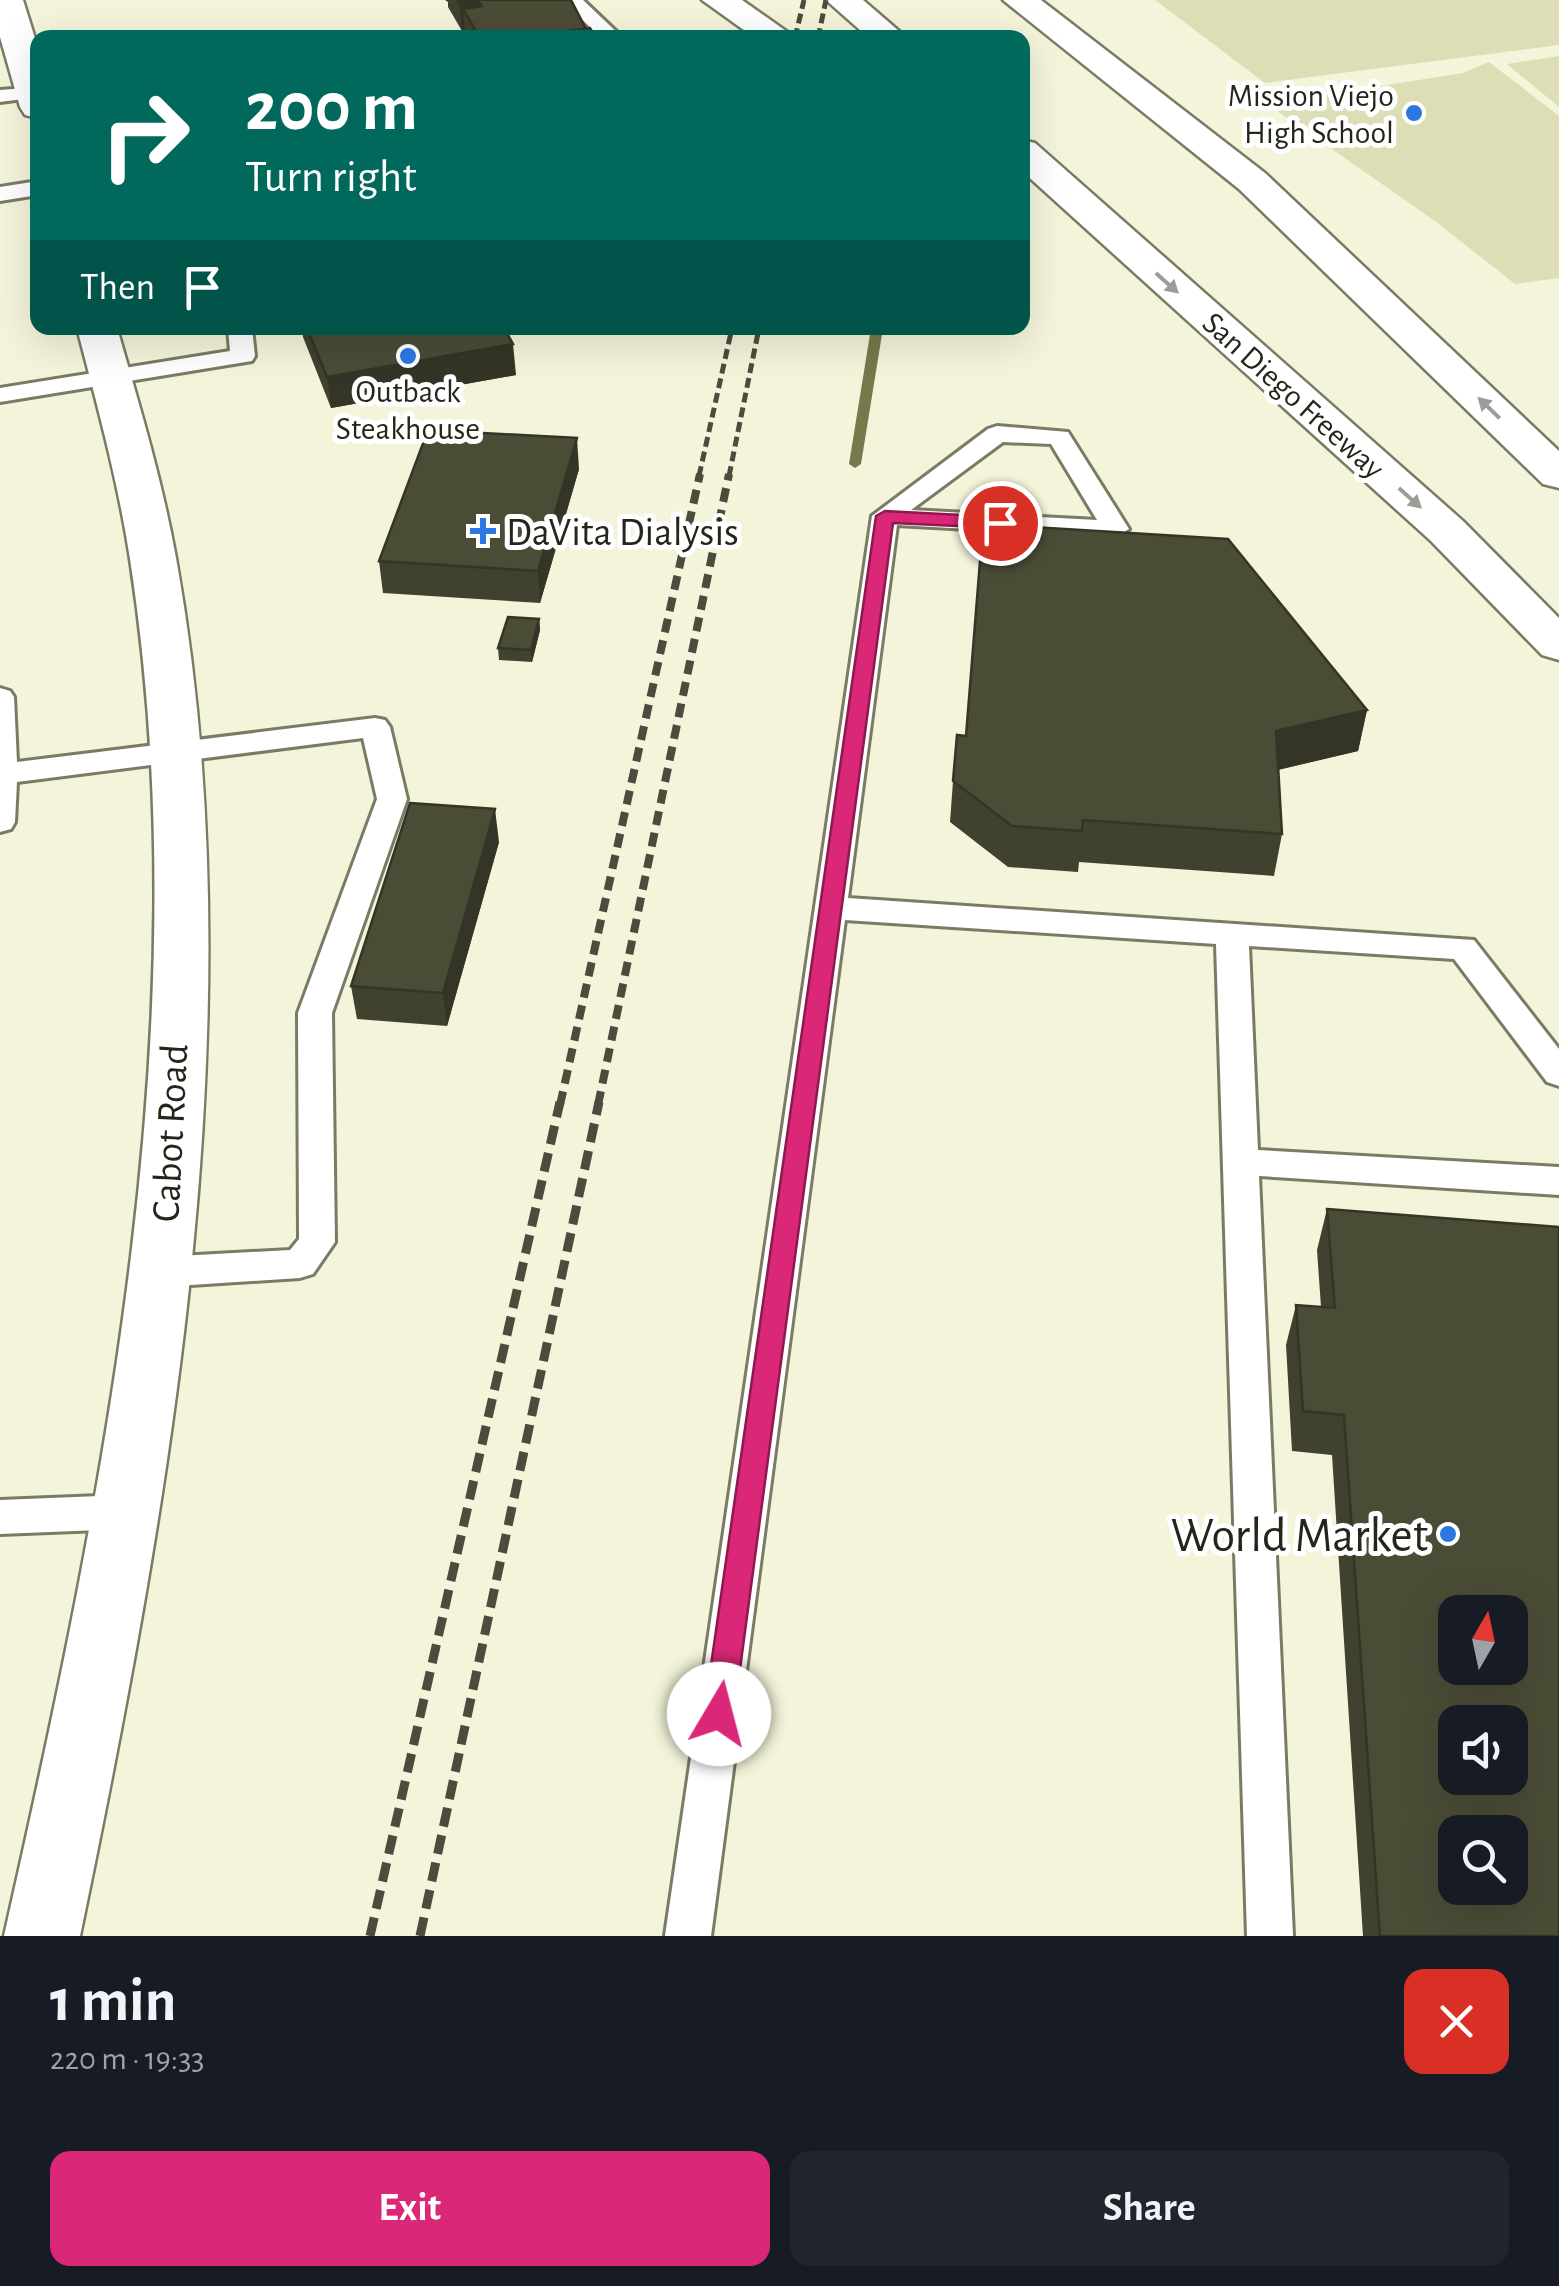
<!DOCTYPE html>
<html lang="en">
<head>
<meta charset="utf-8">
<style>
	:root { --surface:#171b24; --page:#20242c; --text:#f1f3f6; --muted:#9ea1a6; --accent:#db2777 }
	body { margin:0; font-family:"Alegreya Sans",sans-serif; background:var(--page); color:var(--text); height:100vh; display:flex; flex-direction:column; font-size:38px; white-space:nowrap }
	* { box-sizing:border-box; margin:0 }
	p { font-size:32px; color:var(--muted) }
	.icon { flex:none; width:55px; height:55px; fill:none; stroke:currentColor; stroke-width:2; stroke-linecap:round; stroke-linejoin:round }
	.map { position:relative; height:1936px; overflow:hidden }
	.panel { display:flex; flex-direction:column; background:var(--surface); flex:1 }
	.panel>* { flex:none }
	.top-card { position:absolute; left:30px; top:30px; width:1000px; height:305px; border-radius:20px; box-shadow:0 10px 40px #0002; background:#00695c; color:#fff; overflow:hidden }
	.needle { width:65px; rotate:9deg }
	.buttons { position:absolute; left:1438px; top:1595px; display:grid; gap:20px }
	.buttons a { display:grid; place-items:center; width:90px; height:90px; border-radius:20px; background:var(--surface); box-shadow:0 10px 40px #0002; font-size:50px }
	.pin { position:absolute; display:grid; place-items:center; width:85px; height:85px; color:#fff; margin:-42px; border:5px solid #fff; border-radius:50%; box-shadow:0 2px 10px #0007 }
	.me { position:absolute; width:110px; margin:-55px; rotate:8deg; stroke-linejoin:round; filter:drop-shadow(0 0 8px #0008) }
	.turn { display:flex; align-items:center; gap:35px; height:210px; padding:0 50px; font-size:45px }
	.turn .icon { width:130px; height:130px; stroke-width:2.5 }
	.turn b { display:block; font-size:70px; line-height:85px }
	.then { display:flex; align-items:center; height:95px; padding:0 50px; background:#0003; gap:20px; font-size:38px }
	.round { display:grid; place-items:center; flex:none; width:105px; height:105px; border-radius:20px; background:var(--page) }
	.overview { display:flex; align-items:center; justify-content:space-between; height:170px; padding:0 50px }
	h1 { font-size:60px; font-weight:600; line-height:75px }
	.primary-button { display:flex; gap:20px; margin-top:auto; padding:20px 50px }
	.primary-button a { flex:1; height:115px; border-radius:20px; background:var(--accent); color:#fff; font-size:40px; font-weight:600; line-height:115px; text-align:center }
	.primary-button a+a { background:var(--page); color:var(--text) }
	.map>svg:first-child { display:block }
	.green { fill:#dddeb5 }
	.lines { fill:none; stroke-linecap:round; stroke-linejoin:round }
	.stream { fill:#78784c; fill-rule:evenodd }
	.service-casing { stroke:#7a7b64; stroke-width:6 }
	.secondary-casing { stroke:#7a7b64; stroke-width:5 }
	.motorway-casing { stroke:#7a7b64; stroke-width:5 }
	.service { fill:#fff; fill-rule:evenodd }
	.secondary { fill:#fff; fill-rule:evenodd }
	.motorway { fill:#fff; fill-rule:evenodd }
	.rail-far2 { stroke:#4b4b3e; stroke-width:5; stroke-dasharray:10 5; stroke-linecap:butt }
	.rail-far1 { stroke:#4b4b3e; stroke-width:8; stroke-dasharray:14 8; stroke-linecap:butt }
	.rail { stroke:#4b4b3e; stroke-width:9; stroke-dasharray:19 9; stroke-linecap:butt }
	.wall { fill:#40412e }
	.shaded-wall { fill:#343526 }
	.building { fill:#4b4c36; stroke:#343526; stroke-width:2.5; fill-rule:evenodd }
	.oneway { fill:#9d9d98 }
	.route { fill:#db2777; stroke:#8e194d; stroke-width:2.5 }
	.poi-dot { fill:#2d77e3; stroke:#fff; stroke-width:4 }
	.labels { text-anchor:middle; stroke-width:10; stroke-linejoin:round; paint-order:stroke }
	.far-poi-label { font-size:32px; fill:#25251b; stroke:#fff; text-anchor:end }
	.far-street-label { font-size:32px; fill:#25251b; stroke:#fff }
	.poi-label { font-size:40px; fill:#25251b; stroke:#fff; text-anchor:start }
	.street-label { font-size:40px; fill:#25251b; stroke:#fff }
	.near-poi-label { font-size:48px; fill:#25251b; stroke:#fff; text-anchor:end }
</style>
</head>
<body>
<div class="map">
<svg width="1559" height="1936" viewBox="0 0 1559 1936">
	<rect width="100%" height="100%" fill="#f3f4da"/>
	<g class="green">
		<path d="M 1155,0 L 1559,0 L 1559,45 L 1265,83 Z"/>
		<path d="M 1559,56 L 1559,107 L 1507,64 Z"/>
		<path d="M 1489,62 L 1559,116 L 1559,278 L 1515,284 L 1435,221 L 1267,104 L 1463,73 Z"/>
	</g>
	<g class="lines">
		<path class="stream" d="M 871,328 L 883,328 L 861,464 L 855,468 L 849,464 Z"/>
		<defs>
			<g id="service">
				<path d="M 562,0 L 583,0 L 623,38 L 601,38 Z"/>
				<path d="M 38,87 L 38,97 L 0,102 L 0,90 Z"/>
				<path d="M 38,181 L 38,195 L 0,201 L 0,187 Z"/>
				<path d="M 228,328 L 252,328 L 255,356 L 252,361 L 0,402 L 0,388 L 230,351 Z"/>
				<path d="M 997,426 L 1068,432 L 1129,529 L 1116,537 L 897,525 L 848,898 L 1474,940 L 1559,1049 L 1559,1086 L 1547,1082 L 1454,959 L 1249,946 L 1258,1150 L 1559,1167 L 1559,1195 L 1259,1176 L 1293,1936 L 1247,1936 L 1216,944 L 845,920 L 711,1936 L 665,1936 L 872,516 L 988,429 ZM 1003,442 L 1051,444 L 1097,520 L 911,510 Z"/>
				<path d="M 0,688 L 10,691 L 14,697 L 17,762 L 375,718 L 385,720 L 390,727 L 407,799 L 332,1013 L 335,1242 L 313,1274 L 300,1278 L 160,1287 L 147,1282 L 142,1272 L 147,1262 L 160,1257 L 290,1250 L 299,1239 L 298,1013 L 377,799 L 363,738 L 17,782 L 15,822 L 11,829 L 0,832 Z"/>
				<path d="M 125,1495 L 139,1500 L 145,1512 L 139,1524 L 125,1529 L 0,1534 L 0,1500 Z"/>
			</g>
			<g id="secondary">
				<path d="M 0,0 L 23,0 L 38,48 L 38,118 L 25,115 L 20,107 L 0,37 Z"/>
				<path d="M 77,328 L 117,328 C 139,404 162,480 176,558 C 257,1011 172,1491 80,1936 L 4,1936 C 105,1489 201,1019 130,559 C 118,481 97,404 77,328 Z"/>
			</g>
			<g id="motorway">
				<path d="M 702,0 L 742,0 L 796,38 L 755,38 Z"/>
				<path d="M 826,0 L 863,0 L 907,38 L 869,38 Z"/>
				<path d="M 1003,0 L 1041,0 L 1265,173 L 1559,451 L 1559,488 L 1543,484 L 1239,189 Z"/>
				<path d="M 1022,140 L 1035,143 L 1463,521 L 1559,618 L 1559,660 L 1542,655 L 1431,541 L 1022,171 Z"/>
			</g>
		</defs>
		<use href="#service" class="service-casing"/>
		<use href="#secondary" class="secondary-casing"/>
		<use href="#motorway" class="motorway-casing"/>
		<use href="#service" class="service"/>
		<use href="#secondary" class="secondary"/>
		<use href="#motorway" class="motorway"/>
		<g class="rail-far2">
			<path d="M 795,38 L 804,0"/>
			<path d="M 818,38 L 826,0"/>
			<path d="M 699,476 L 732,328"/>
			<path d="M 729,476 L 759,328"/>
		</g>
		<g class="rail-far1">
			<path d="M 560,1105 L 700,474"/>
			<path d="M 598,1105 L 729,474"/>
		</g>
		<g class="rail">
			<path d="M 370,1936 L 560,1102"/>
			<path d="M 420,1936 L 599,1102"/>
		</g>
	</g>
	<g class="wall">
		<path d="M 445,0 L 571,0 L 586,29 L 595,38 L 466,38 L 465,31 L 462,31 L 448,7 L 448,2 Z"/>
		<path d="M 302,328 L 504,328 L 516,375 L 331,408 L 303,337 Z"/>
		<path d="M 579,469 L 540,603 L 383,593 L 379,561 Z"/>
		<path d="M 539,619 L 540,630 L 532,662 L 499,660 L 498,648 Z"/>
		<path d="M 1367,710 L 1358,751 L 1278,770 L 1282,834 L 1274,876 L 1079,862 L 1078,872 L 1008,867 L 950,822 L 953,781 L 966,736 Z"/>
		<path d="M 499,842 L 447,1026 L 357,1019 L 351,986 Z"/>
		<path d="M 1327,1209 L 1559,1936 L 1363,1936 L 1332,1455 L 1292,1451 L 1286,1345 L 1296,1305 L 1321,1307 L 1317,1250 Z"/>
	</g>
	<g class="shaded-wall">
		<path d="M 478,1 L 481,28 L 463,9 L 465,31 L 462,31 L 459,3 Z"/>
		<path d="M 513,344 L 516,375 L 331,408 L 327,377 Z"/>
		<path d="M 577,438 L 579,469 L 540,603 L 538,571 Z"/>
		<path d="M 539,619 L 540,630 L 532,662 L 531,650 Z"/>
		<path d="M 1367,710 L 1358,751 L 1268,772 L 1276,731 Z"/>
		<path d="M 495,809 L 499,842 L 447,1026 L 443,993 Z"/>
	</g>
	<g class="building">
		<path d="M 457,0 L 571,0 L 586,29 L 517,38 L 480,38 L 463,9 L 482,6 L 478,1 L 459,3 Z"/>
		<path d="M 590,28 L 595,38 L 517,38 Z"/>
		<path d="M 307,328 L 504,328 L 513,344 L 327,377 Z"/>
		<path d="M 428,430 L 577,438 L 538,571 L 379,561 Z"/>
		<path d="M 983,524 L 1228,539 L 1367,710 L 1276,731 L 1282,834 L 1083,820 L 1082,831 L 1012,826 L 953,781 L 957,735 L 966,736 Z"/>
		<path d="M 508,617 L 539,619 L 531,650 L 498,648 Z"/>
		<path d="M 410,803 L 495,809 L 443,993 L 351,986 Z"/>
		<path d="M 1327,1209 L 1559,1227 L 1559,1936 L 1380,1936 L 1344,1415 L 1303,1411 L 1296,1305 L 1335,1308 ZM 1455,1612 L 1510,1612 L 1510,1668 L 1455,1668 ZM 1455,1722 L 1510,1722 L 1510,1778 L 1455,1778 ZM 1455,1832 L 1510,1832 L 1510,1888 L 1455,1888 Z"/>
	</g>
	<defs><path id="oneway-solid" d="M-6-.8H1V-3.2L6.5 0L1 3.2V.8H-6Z" transform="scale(2.5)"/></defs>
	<g class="oneway">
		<use href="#oneway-solid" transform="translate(1167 283) rotate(42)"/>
		<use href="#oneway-solid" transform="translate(1489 408) rotate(-136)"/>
		<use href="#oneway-solid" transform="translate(1410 498) rotate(42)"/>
	</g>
	<path class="route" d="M 885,511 L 1000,517 L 1010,523 L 1000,528 L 893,523 L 734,1714 L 730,1723 L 719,1727 L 709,1723 L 704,1714 L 876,516 Z"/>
	<g class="poi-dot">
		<circle cx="1414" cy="113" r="10"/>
		<circle cx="408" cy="356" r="10"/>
		<path d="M478 516h10v10h10v10h-10v10h-10v-10h-10v-10h10z"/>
		<circle cx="1448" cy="1534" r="10"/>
	</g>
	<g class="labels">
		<g class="far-poi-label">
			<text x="1394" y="106">Mission Viejo<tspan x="1394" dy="37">High School</tspan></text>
			<text x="408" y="402" text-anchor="middle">Outback<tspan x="408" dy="37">Steakhouse</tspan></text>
		</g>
		<g class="far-street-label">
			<text transform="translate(1294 395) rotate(42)" y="11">San Diego Freeway</text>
		</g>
		<g class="poi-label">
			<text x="506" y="545">DaVita Dialysis</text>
		</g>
		<g class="street-label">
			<text transform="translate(169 1133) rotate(-87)" y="14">Cabot Road</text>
		</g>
		<g class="near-poi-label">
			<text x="1428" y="1551">World Market</text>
		</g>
	</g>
</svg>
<div class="buttons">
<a><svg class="needle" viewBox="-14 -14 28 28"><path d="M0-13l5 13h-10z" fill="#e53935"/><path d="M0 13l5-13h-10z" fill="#9ea1a6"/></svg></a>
<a><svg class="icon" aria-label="sound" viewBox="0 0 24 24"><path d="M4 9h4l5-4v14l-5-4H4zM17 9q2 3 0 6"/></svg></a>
<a><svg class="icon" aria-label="search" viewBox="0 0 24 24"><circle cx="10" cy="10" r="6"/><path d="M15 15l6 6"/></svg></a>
</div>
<div class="pin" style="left:1000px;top:523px;background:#d93025"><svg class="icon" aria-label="arrive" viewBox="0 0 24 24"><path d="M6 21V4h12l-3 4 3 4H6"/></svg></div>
<svg class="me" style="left:719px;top:1714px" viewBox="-20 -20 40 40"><circle r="19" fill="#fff"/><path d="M0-13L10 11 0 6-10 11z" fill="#db2777"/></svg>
<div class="top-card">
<div class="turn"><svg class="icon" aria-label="right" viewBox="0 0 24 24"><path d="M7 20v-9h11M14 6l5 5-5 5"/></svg><div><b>200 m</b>Turn right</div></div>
<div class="then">Then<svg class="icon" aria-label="arrive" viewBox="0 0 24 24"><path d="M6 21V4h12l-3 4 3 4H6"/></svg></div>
</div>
</div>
<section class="panel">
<div class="overview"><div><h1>1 min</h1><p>220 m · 19:33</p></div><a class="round" style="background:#d93025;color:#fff"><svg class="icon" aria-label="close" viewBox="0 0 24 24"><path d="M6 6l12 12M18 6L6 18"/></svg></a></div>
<div class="primary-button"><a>Exit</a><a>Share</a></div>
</section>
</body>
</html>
